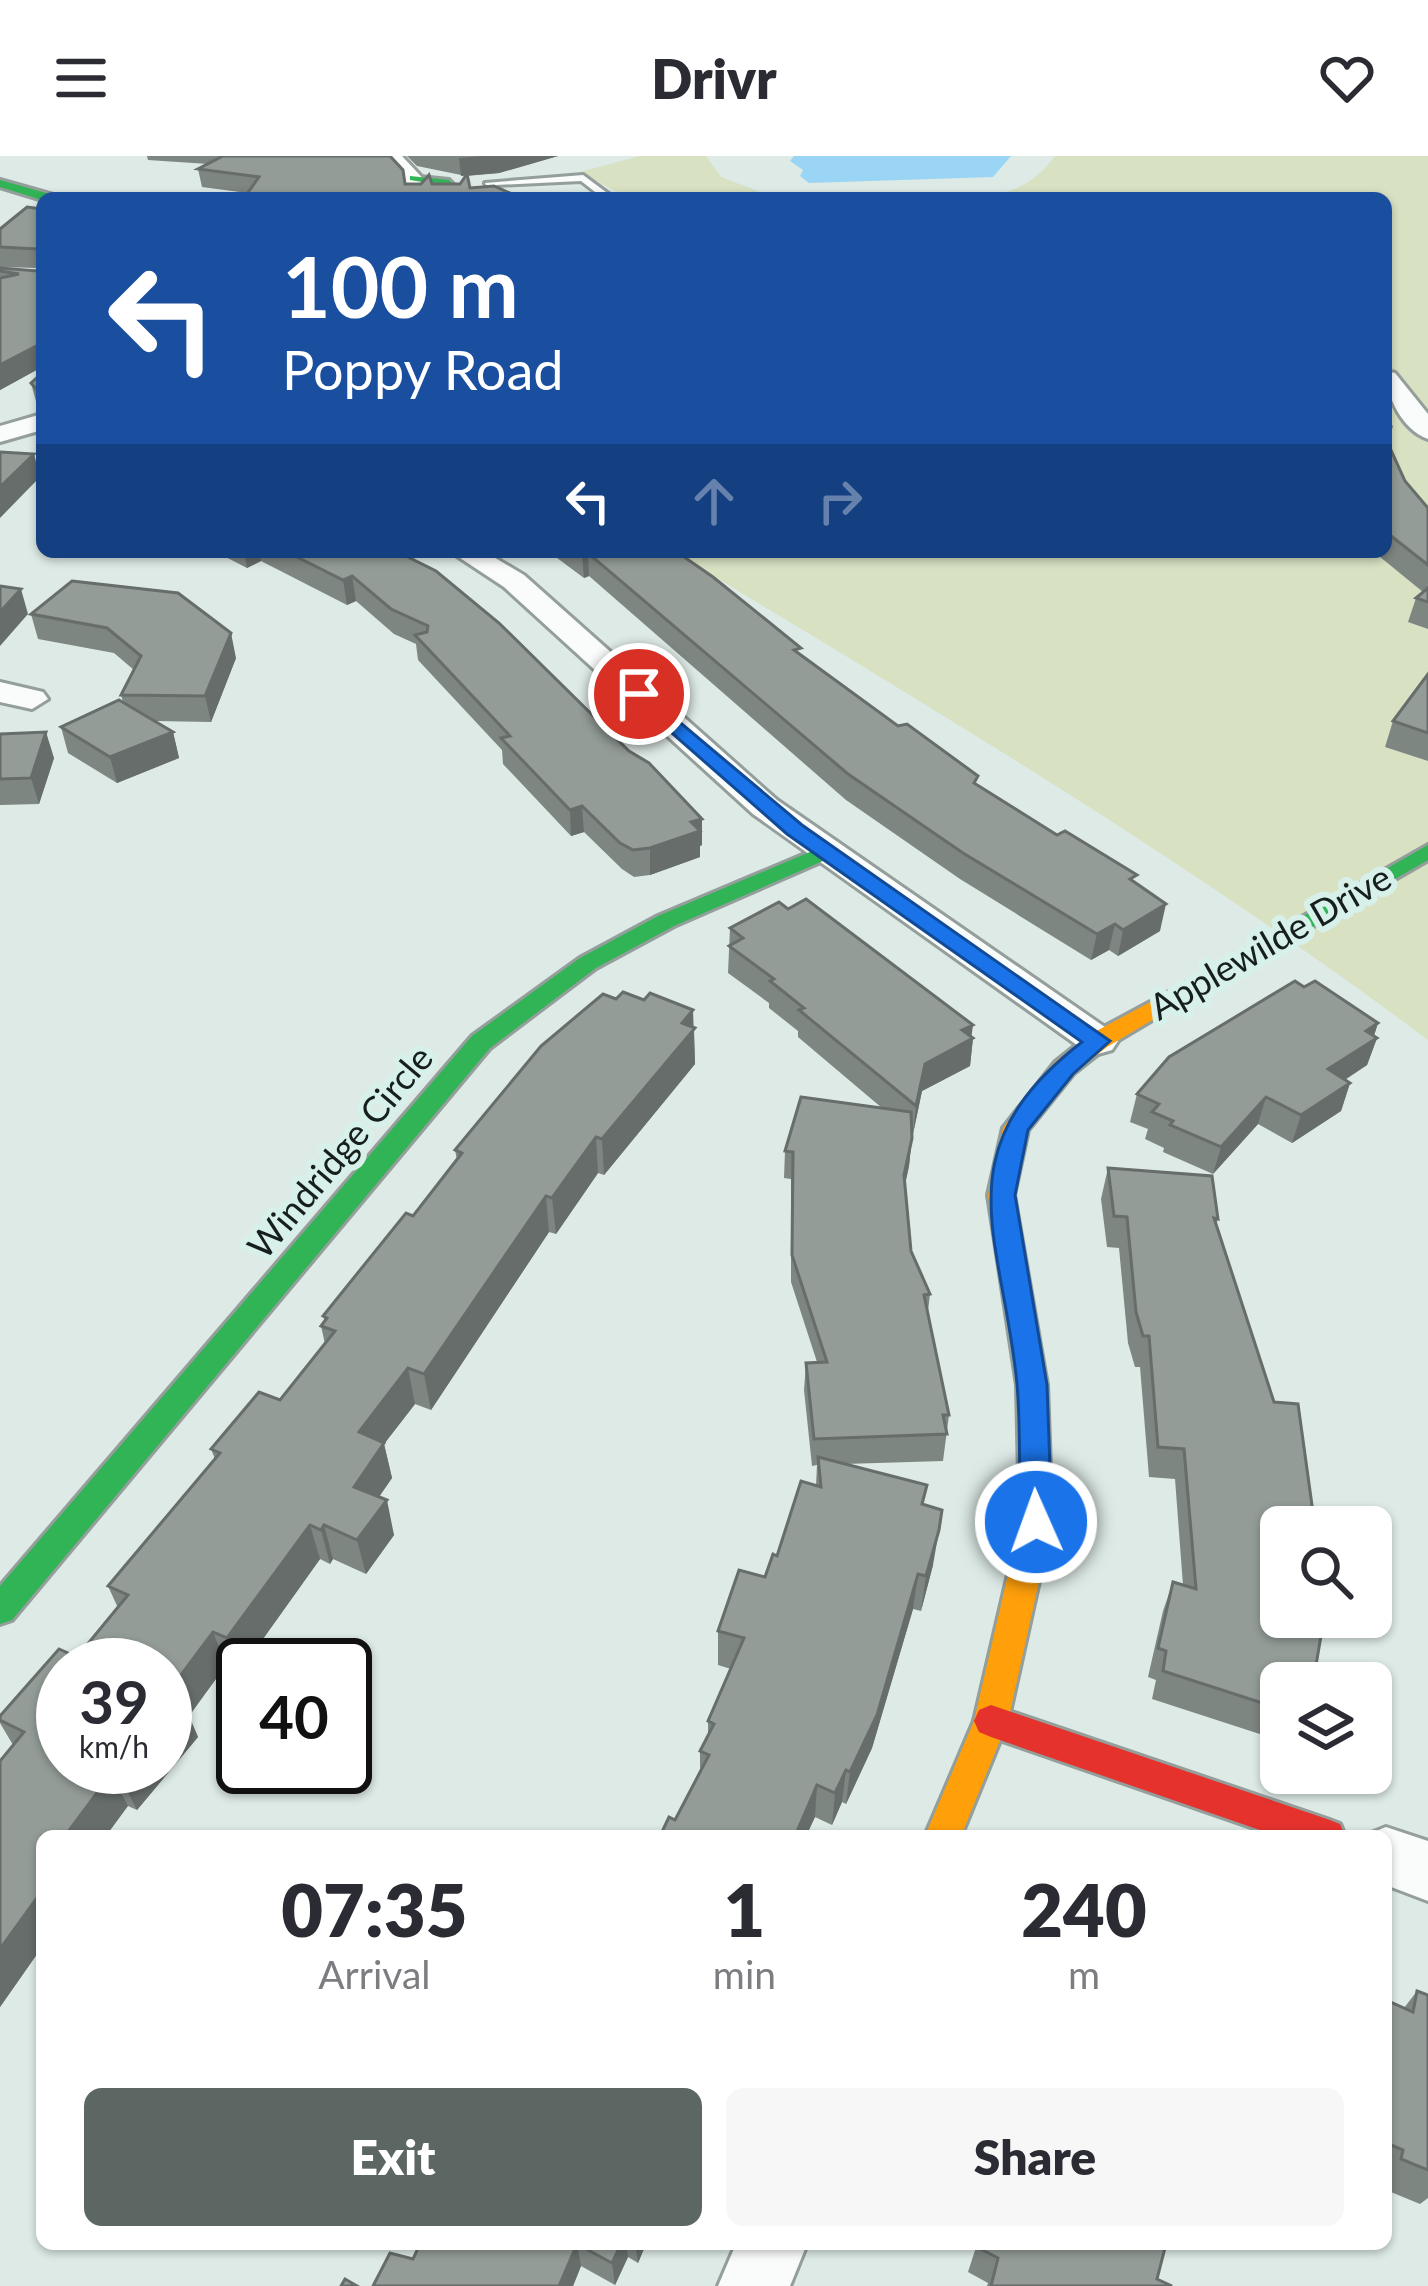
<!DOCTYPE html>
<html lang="en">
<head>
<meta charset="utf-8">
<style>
	:root { --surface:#fff; --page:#f7f7f7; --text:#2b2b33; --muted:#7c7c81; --accent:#5c6663 }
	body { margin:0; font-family:Lato,sans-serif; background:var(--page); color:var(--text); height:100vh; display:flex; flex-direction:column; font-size:45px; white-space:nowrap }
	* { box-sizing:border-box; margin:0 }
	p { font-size:39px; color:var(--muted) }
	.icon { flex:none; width:66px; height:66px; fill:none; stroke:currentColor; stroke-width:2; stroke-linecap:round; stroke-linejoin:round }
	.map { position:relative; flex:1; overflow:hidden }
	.drawer { position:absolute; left:36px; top:1674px; width:1356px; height:420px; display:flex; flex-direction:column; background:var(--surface); border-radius:18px; box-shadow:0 3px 9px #0004 }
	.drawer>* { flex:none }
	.top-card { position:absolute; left:36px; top:36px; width:1356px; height:366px; border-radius:18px; box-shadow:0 3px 9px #0004; background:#1a4fa0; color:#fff; overflow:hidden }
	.fabs { position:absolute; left:1260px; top:1350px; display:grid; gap:24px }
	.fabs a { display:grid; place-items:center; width:132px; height:132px; border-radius:18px; background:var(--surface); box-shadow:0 3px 9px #0004; font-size:60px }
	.speed { position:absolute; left:36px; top:1482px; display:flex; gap:24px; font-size:60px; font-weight:700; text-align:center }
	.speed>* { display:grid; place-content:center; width:156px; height:156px; border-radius:50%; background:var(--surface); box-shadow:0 3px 9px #0004; line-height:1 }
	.speed small { font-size:30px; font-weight:400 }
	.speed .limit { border:6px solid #111; border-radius:18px; background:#fff; color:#111 }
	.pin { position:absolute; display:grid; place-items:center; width:102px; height:102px; color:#fff; margin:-51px; border:6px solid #fff; border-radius:50%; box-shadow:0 3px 12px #0007 }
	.me { position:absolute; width:132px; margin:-66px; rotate:358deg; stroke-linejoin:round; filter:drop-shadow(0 0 9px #0008) }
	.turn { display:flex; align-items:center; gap:42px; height:252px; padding:0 48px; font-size:54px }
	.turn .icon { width:156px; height:156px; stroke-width:2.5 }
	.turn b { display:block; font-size:84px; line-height:102px }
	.lanes { display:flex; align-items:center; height:114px; padding:0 48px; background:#0003; justify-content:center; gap:60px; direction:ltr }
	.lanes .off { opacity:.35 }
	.eta { display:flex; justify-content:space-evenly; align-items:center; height:204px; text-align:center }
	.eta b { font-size:72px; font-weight:800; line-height:84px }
	.action { display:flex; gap:24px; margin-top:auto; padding:24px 48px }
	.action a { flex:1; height:138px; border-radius:18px; background:var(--accent); color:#fff; font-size:48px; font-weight:800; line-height:138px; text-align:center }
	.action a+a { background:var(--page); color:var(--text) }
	header { display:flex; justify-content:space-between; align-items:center; height:156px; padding:0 48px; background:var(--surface); font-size:54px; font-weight:800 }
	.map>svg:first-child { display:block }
	.green { fill:#d8e1c2 }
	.water { fill:#9bd5f5 }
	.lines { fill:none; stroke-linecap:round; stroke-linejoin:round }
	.lane-casing { stroke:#949e9b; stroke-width:6 }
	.street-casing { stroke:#949e9b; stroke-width:6 }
	.fast-casing { stroke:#949e9b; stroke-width:6 }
	.slow-casing { stroke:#949e9b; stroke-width:6 }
	.jam-casing { stroke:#949e9b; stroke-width:6 }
	.lane { fill:#fafcfb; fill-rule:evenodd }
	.street { fill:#fafcfb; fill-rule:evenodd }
	.fast { fill:#30b455; fill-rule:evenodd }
	.slow { fill:#ff9f0a; fill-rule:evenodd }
	.jam { fill:#e5322d; fill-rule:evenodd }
	.wall { fill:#7e8682 }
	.shaded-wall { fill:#676d6a }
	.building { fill:#939c97; stroke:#676d6a; stroke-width:3 }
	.route { fill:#1a73e8; stroke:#114b97; stroke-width:3 }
	.labels { text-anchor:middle; stroke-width:12; stroke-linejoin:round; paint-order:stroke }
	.street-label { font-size:36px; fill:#161f1d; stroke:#d7f0e9 }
</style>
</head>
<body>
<header><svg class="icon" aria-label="menu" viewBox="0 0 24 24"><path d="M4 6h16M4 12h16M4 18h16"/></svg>Drivr<svg class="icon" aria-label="heart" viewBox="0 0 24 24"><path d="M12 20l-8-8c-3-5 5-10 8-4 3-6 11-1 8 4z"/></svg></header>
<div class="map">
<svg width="1428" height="2130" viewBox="0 0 1428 2130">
	<rect width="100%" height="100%" fill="#ddeae6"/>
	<g class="green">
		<path d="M 640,0 L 706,0 L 721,21 L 765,38 L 628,42 L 580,16 Z"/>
		<path d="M 1055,0 L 1428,0 L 1428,884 C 1188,704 930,551 674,396 L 1386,396 L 1386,42 L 929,42 C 980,40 1021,47 1055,0 Z"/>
	</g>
	<path class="water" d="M 794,0 L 1011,0 L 993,21 L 809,27 L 800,20 L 803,14 L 790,5 Z"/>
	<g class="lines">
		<defs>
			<path id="lane" d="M 583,19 L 614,42 L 603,42 L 581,25 L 496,29 L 503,42 L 493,42 L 485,27 Z"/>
			<g id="street">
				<path d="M 383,0 L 402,0 L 430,30 L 423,42 L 407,42 L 410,31 Z"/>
				<path d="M 1386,215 L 1395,217 L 1428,258 L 1428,283 C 1402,274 1386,240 1386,215 Z"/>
				<path d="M 42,258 L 42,274 L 0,286 L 0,270 Z"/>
				<path d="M 451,396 L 485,396 L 524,419 L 777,644 L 1112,876 L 1118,885 L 1112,894 L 1098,898 L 1084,894 L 753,658 L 504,431 Z"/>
				<path d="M 0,526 L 43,536 L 48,543 L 32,553 L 0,546 Z"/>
				<path d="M 1386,1671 L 1428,1685 L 1428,1745 L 1386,1729 L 1386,1680 L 1364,1680 Z"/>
				<path d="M 736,2088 L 807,2088 L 790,2130 L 718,2130 Z"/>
			</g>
			<g id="fast">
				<path d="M 410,20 L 449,24 L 457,32 L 454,42 L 442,42 L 441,29 L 410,24 Z"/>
				<path d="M 0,24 L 53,39 L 55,42 L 42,44 L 0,31 Z"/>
				<path d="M 1428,689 L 1428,704 L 1201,835 L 1185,835 L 1181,830 Z"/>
				<path d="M 824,690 L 835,696 L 832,701 L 674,770 L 596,812 L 490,892 L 12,1464 L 0,1468 L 0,1430 L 472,880 L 580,802 L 658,760 Z"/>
			</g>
			<path id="slow" d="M 1193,823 L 1205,830 L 1201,835 L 1107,891 L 1073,918 L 1028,974 L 1014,1039 L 1047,1229 L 1052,1367 L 1008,1565 L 961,1680 L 925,1680 L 974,1565 L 1020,1367 L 1017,1229 L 988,1039 L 1003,972 L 1055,906 L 1089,879 Z"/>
			<path id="jam" d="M 991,1549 L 1327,1663 L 1340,1668 L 1345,1680 L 1277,1680 L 991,1581 L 979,1576 L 974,1565 L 979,1554 Z"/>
		</defs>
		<use href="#lane" class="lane-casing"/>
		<use href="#street" class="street-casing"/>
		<use href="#fast" class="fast-casing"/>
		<use href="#slow" class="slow-casing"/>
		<use href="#jam" class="jam-casing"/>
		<use href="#lane" class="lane"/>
		<use href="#street" class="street"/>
		<use href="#fast" class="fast"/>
		<use href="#slow" class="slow"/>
		<use href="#jam" class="jam"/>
	</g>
	<g class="wall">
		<path d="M 139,0 L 390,0 L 405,28 L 460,28 L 466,20 L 417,10 L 407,0 L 558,0 L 499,17 L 467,20 L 470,32 L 521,42 L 247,37 L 202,31 L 198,13 L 208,8 L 148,4 L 147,0 Z"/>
		<path d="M 42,53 L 42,211 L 0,234 L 0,112 L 37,115 L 37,112 L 0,111 L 0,73 Z"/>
		<path d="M 42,217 L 42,255 L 37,249 L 31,227 Z"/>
		<path d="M 1386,262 L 1393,270 L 1388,288 L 1405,325 L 1428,352 L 1428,473 L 1408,466 L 1416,442 L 1423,436 L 1374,396 L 1386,396 Z"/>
		<path d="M 216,396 L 406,396 L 407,401 L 702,689 L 700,690 L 700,701 L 650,719 L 634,721 L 622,713 L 584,676 L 571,680 L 503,608 L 502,594 L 418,504 L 416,488 L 394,478 L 356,445 L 347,449 L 261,405 L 247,412 Z"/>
		<path d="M 549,396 L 677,396 L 800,499 L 976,629 L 1135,727 L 1160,775 L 1118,800 L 1109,794 L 1091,804 L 960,723 L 846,644 L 589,420 L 584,422 Z"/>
		<path d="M 72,425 L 236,502 L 211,566 L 155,565 L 173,576 L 179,602 L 117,627 L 68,597 L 61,571 L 123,546 L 121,539 L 134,514 L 114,497 L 38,483 L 31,458 Z"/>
		<path d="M 1428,518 L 1428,605 L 1385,591 L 1393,565 Z"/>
		<path d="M 0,578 L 54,602 L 39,648 L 0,649 Z"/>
		<path d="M 730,772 L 973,882 L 970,910 L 922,935 L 913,978 L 912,977 L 909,1010 L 905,1029 L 911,1095 L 930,1138 L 928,1155 L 949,1259 L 943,1305 L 845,1308 L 924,1349 L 933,1409 L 921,1455 L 913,1453 L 872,1592 L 846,1648 L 842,1646 L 832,1669 L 815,1661 L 806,1680 L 660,1680 L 675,1664 L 700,1617 L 700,1595 L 708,1578 L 708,1565 L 731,1513 L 718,1509 L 718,1475 L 765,1421 L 816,1329 L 817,1309 L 812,1310 L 804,1234 L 806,1207 L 817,1206 L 791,1126 L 791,1023 L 784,1022 L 785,995 L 882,952 L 798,881 L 798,875 L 769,852 L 769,847 L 728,817 Z"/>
		<path d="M 1304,831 L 1378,867 L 1374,880 L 1377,882 L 1367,909 L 1345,924 L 1350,927 L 1341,955 L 1292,987 L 1258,968 L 1213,1018 L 1163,996 L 1164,992 L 1145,983 L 1148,973 L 1130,966 L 1137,938 Z"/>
		<path d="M 694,872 L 695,908 L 604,1019 L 598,1017 L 556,1078 L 549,1076 L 431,1254 L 415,1248 L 384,1288 L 392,1322 L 379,1341 L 394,1379 L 366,1418 L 333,1403 L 330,1408 L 320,1403 L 240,1515 L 226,1509 L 189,1560 L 198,1581 L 137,1654 L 128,1650 L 42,1680 L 42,1791 L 0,1851 L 0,1605 L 13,1589 L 0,1567 L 0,1560 L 77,1501 L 118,1452 L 108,1430 L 215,1303 L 211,1293 L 280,1244 L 325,1188 L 321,1170 L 325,1166 L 323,1160 L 413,1060 L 457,1004 L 455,994 Z"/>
		<path d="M 1108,1012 L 1218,1063 L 1216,1069 L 1281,1371 L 1281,1585 L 1152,1543 L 1156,1524 L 1148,1521 L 1163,1455 L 1173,1426 L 1183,1429 L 1175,1323 L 1149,1321 L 1140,1211 L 1135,1211 L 1128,1187 L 1119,1092 L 1107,1091 L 1101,1043 Z"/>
		<path d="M 1417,1835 L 1428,1839 L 1428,2042 L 1420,2048 L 1386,2034 L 1386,1844 L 1404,1852 Z"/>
		<path d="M 420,2088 L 646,2088 L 638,2107 L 628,2101 L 615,2129 L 581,2110 L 573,2130 L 373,2130 L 413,2103 Z"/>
		<path d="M 977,2088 L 1166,2088 L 1157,2123 L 1172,2130 L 987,2130 L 988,2127 L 968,2116 Z"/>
	</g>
	<g class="shaded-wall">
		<path d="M 482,0 L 558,0 L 499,17 L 461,20 L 459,2 Z"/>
		<path d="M 42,187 L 42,211 L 0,234 L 0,209 Z"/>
		<path d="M 34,298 L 40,321 L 0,362 L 0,331 Z"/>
		<path d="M 244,396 L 260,396 L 261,405 L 247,412 Z"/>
		<path d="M 588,397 L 589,420 L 584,422 L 582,398 Z"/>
		<path d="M 352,420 L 356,445 L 347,449 L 343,424 Z"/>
		<path d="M 21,433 L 28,458 L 0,490 L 0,456 Z"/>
		<path d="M 231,477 L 236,502 L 211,566 L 205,540 Z"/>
		<path d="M 46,576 L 54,602 L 39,648 L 31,622 Z"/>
		<path d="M 173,576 L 179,602 L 117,627 L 110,601 Z"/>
		<path d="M 582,650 L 584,676 L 571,680 L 570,654 Z"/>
		<path d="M 702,663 L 702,689 L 700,690 L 700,701 L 650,719 L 650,692 L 691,666 Z"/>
		<path d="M 1166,748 L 1160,775 L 1118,800 L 1123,774 Z"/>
		<path d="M 1115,768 L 1109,794 L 1091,804 L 1097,778 Z"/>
		<path d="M 693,854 L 695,908 L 604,1019 L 602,983 L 682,867 Z"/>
		<path d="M 1378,867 L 1372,885 L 1377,882 L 1367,909 L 1319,940 L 1328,913 L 1366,875 Z"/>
		<path d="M 973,869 L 971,884 L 973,882 L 970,910 L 922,935 L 913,978 L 916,950 L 925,908 L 962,874 Z"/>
		<path d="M 1350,927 L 1341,955 L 1292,987 L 1301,959 Z"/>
		<path d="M 1266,941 L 1258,968 L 1213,1018 L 1221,991 Z"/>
		<path d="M 596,981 L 598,1017 L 556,1078 L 552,1042 Z"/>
		<path d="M 912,982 L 909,1010 L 901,1046 L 904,1019 Z"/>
		<path d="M 546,1040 L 549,1076 L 431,1254 L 424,1218 Z"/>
		<path d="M 408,1212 L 415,1248 L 384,1288 L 392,1322 L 362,1365 L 354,1331 L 359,1276 Z"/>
		<path d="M 387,1344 L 394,1379 L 366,1418 L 357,1384 Z"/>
		<path d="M 310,1369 L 320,1403 L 240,1515 L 227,1482 Z"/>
		<path d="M 324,1369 L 333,1403 L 330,1408 L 321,1374 Z"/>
		<path d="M 939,1374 L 933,1409 L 921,1455 L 926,1420 Z"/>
		<path d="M 918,1418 L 913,1453 L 872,1592 L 846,1648 L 850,1616 Z"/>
		<path d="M 213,1476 L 226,1509 L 189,1560 L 198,1581 L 137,1654 L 121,1623 L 131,1611 L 165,1611 L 166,1539 Z"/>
		<path d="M 846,1614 L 842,1646 L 832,1669 L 835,1637 Z"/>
		<path d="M 111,1618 L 128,1650 L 106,1680 L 65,1680 Z"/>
		<path d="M 817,1629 L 815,1661 L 806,1680 L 795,1680 Z"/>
		<path d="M 42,1735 L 42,1791 L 0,1851 L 0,1793 Z"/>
		<path d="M 577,2088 L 581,2110 L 573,2130 L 559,2130 Z"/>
		<path d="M 621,2088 L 626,2088 L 628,2101 L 615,2129 L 612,2107 Z"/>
		<path d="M 635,2088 L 646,2088 L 638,2107 Z"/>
	</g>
	<g class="building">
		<path d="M 223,0 L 390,0 L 403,14 L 405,28 L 421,28 L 429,19 L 432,28 L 460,28 L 467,18 L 470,32 L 494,30 L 521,42 L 244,42 L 259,21 L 198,13 Z"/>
		<path d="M 27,51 L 42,53 L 42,187 L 0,209 L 0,122 L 19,118 L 0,115 L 0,112 L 37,115 L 41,97 L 37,93 L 0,91 L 0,73 Z"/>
		<path d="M 42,217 L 42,239 L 31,227 Z"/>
		<path d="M 1386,283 L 1405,325 L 1428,352 L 1428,409 L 1386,376 Z"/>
		<path d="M 0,296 L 34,298 L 0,331 Z"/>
		<path d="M 287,396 L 402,396 L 400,397 L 436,415 L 499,467 L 629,595 L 649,607 L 702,663 L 691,666 L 700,675 L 650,692 L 633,694 L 620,687 L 582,650 L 570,654 L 501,582 L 510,580 L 415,479 L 427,476 L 428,470 L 391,453 L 352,420 L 343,424 Z"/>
		<path d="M 579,396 L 677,396 L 713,421 L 801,492 L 794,494 L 898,570 L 907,568 L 978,620 L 974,627 L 1057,679 L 1065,675 L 1137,719 L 1130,723 L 1166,748 L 1123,774 L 1115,768 L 1097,778 L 963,697 L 848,618 L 588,397 L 582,398 Z"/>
		<path d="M 72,425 L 178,437 L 231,477 L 205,540 L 121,539 L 141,500 L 107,472 L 31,458 Z"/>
		<path d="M 0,430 L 21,433 L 0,456 Z"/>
		<path d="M 1428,432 L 1428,446 L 1416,442 Z"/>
		<path d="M 1428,518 L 1428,577 L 1393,565 Z"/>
		<path d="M 119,544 L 173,576 L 110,601 L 61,571 Z"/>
		<path d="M 46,576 L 31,622 L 0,623 L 0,578 Z"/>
		<path d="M 806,743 L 973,869 L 962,874 L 973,882 L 925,908 L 916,950 L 799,854 L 804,852 L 770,825 L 774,823 L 729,790 L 743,782 L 730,772 L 779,746 L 788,753 Z"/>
		<path d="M 1295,825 L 1304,831 L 1315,825 L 1378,867 L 1366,875 L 1377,882 L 1328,913 L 1350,927 L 1301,959 L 1266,941 L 1221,991 L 1170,969 L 1173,965 L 1152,956 L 1159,948 L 1137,938 L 1169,901 Z"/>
		<path d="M 623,836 L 644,844 L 650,837 L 693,854 L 682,867 L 695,872 L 602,983 L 596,981 L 552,1042 L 546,1040 L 424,1218 L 408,1212 L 359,1276 L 384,1287 L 354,1331 L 387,1344 L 357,1384 L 324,1369 L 321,1374 L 310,1369 L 227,1482 L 213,1476 L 166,1539 L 184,1548 L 165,1570 L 165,1509 L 63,1509 L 63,1611 L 131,1611 L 121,1623 L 111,1618 L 65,1680 L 42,1680 L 42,1735 L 0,1793 L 0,1605 L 24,1576 L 0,1564 L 0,1560 L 59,1493 L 77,1501 L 128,1439 L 108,1430 L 220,1297 L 211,1293 L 259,1236 L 280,1244 L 335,1175 L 321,1170 L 327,1162 L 323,1160 L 406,1057 L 413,1060 L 462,997 L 455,994 L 541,890 L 603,838 L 616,843 Z"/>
		<path d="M 801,941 L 911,956 L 912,982 L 904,1019 L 911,1095 L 930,1138 L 924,1139 L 949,1259 L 943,1259 L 947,1278 L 814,1283 L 806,1207 L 827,1206 L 792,1099 L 793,996 L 785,995 Z"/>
		<path d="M 1108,1012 L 1212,1020 L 1218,1063 L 1214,1062 L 1274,1246 L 1298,1248 L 1315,1371 L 1281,1371 L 1281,1461 L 1304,1461 L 1323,1468 L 1313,1527 L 1281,1527 L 1281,1553 L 1163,1515 L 1166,1495 L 1158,1492 L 1173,1426 L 1196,1433 L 1184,1293 L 1158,1291 L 1149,1180 L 1143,1180 L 1136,1156 L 1127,1061 L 1114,1060 Z"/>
		<path d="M 818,1301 L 927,1329 L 922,1348 L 942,1354 L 939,1374 L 926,1420 L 918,1418 L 877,1559 L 850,1616 L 846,1614 L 835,1637 L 817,1629 L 795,1680 L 660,1680 L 669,1661 L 675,1664 L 709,1599 L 700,1595 L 714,1568 L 708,1565 L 744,1482 L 718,1475 L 739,1414 L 765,1421 L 773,1398 L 777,1400 L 801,1325 L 821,1331 Z"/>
		<path d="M 1417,1835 L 1428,1839 L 1428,2014 L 1401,2003 L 1403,1994 L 1386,1987 L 1386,1844 L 1413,1856 Z"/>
		<path d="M 420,2088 L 577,2088 L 559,2130 L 373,2130 L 390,2097 L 413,2103 Z"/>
		<path d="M 577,2088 L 621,2088 L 612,2107 Z"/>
		<path d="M 978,2088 L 1166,2088 L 1157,2123 L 1172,2130 L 991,2130 L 998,2102 L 977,2091 Z"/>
		<path d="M 345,2123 L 357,2130 L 341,2130 Z"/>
	</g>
	<path class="route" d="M 639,532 L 802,669 L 1110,885 L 1073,918 L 1028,974 L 1015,1039 L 1047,1229 L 1052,1366 L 1047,1376 L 1036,1380 L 1025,1376 L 1020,1366 C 1019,1321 1021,1274 1017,1228 C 1003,1081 940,996 1082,886 L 787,678 L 632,542 L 630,538 Z"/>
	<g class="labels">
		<g class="street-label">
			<text transform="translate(1270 786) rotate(-30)" y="13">Applewilde Drive</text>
			<text transform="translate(340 996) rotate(-50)" y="13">Windridge Circle</text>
		</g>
	</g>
</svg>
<div class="fabs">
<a><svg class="icon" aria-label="search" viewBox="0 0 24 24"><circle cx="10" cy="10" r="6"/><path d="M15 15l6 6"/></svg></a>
<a><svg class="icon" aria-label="layers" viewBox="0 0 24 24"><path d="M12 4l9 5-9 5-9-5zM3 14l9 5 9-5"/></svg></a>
</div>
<div class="speed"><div>39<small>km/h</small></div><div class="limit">40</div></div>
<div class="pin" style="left:639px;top:538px;background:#d93025"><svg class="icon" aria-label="arrive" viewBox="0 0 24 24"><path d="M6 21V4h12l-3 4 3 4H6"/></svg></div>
<svg class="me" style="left:1036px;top:1366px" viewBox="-20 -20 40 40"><circle r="17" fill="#1a73e8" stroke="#fff" stroke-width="3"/><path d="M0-11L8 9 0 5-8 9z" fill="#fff"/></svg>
<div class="top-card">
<div class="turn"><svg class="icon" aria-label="left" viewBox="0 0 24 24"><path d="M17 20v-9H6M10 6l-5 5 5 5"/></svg><div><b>100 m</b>Poppy Road</div></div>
<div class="lanes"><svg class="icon" aria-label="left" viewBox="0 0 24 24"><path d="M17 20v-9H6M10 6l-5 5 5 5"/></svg><svg class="icon off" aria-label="ahead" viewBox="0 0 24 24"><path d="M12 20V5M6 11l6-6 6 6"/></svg><svg class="icon off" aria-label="right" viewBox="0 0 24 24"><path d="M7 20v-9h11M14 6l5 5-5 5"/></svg></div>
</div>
<section class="drawer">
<div class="eta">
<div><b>07:35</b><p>Arrival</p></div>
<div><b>1</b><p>min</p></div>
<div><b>240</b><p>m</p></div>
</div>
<div class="action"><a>Exit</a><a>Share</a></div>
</section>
</div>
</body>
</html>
